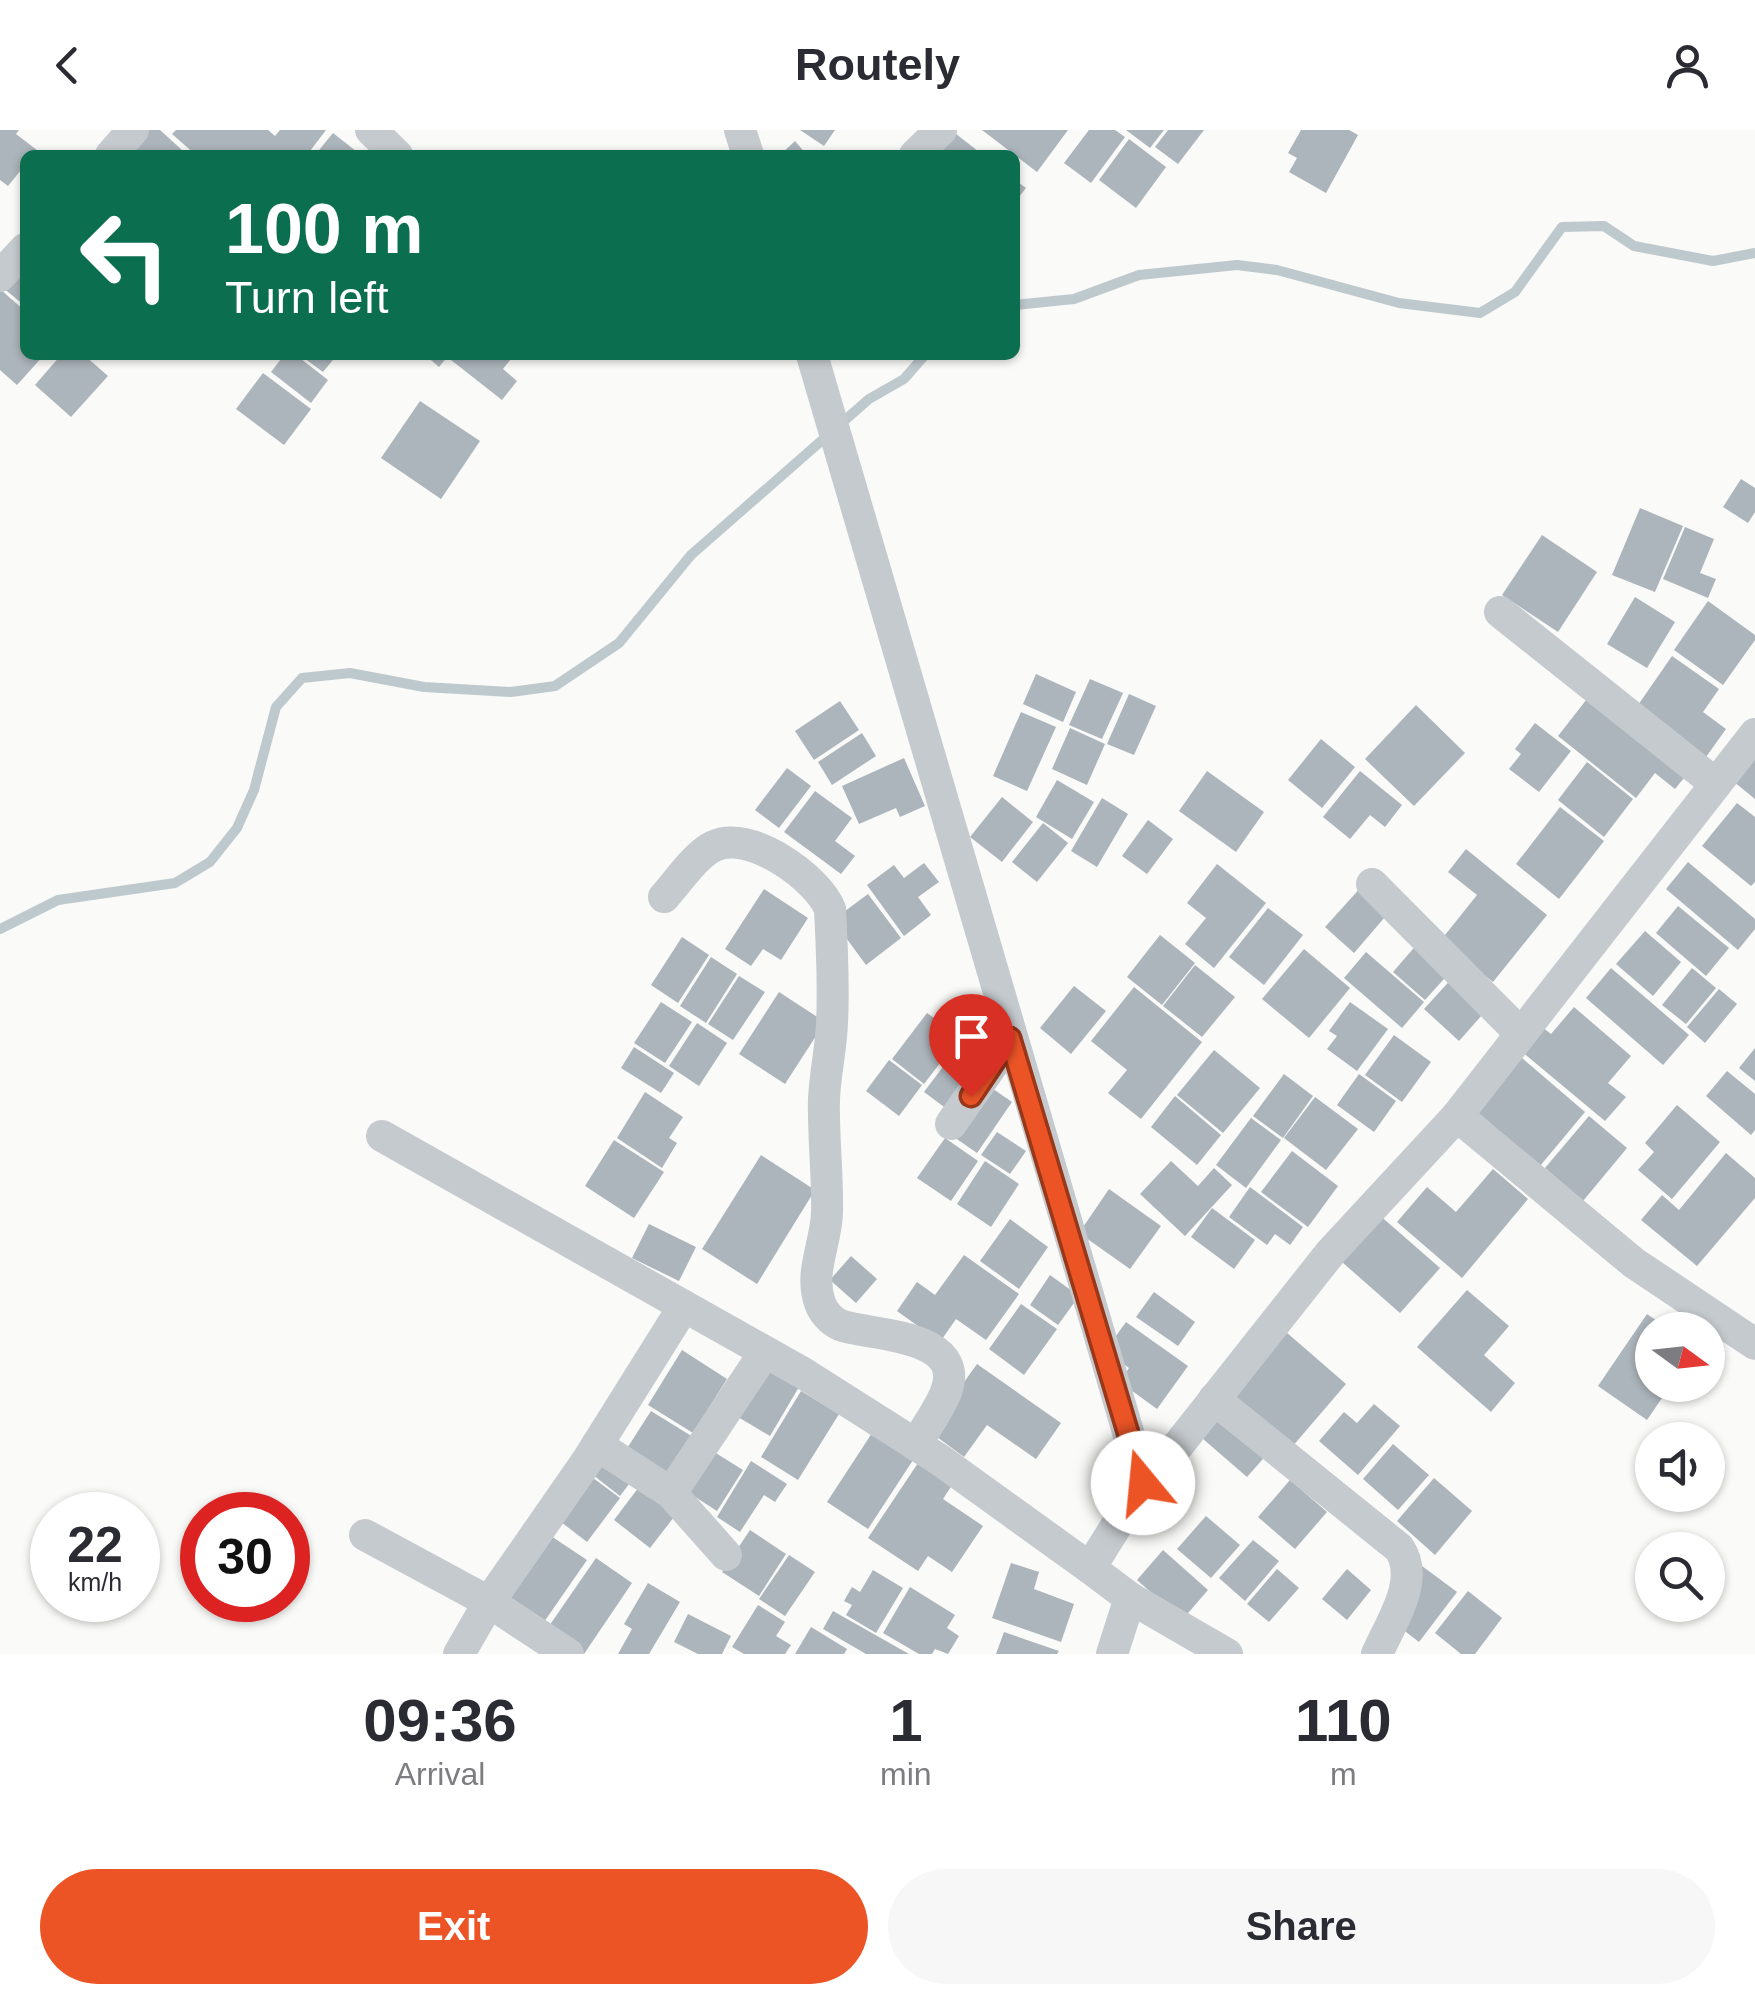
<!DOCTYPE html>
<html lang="en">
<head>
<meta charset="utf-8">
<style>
	:root { --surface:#fff; --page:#f7f7f7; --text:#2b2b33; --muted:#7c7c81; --accent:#ec5426 }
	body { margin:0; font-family:Helvetica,sans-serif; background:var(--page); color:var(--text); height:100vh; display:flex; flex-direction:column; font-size:38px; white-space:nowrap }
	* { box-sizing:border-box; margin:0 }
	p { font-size:32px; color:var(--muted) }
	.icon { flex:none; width:55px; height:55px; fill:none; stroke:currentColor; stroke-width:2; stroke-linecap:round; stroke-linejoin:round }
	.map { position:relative; height:1524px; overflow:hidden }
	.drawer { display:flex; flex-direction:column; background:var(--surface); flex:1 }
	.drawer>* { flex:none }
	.hud { position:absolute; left:20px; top:20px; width:1000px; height:210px; border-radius:15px; box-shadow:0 2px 8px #0004; background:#0b6e4f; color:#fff; overflow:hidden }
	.needle { width:65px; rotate:105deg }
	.buttons { position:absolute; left:1635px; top:1182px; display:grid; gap:20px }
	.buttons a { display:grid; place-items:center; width:90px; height:90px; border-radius:50%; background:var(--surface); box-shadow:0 2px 8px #0004; font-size:50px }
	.speed { position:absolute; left:30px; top:1362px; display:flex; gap:20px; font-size:50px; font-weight:700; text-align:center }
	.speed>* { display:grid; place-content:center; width:130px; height:130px; border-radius:50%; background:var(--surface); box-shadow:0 2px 8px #0004; line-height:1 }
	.speed small { font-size:25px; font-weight:400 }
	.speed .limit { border:15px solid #d22; background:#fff; color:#111 }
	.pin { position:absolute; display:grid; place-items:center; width:85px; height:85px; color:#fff; margin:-102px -42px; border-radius:50% 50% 50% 0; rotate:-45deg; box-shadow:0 0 10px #0007 }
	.pin .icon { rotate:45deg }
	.me { position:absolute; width:110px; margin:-55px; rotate:343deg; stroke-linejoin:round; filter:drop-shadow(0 0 8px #0008) }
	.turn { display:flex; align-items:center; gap:35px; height:210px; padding:0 40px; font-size:45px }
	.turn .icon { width:130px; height:130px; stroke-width:2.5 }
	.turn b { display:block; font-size:70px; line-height:85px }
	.eta { display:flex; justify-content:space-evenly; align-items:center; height:170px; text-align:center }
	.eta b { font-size:60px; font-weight:700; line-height:70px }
	.button { display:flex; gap:20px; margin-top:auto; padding:20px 40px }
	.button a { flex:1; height:115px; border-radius:60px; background:var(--accent); color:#fff; font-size:40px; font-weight:700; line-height:115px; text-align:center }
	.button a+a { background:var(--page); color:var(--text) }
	header { display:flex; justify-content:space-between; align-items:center; height:130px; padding:0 40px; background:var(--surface); font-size:45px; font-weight:700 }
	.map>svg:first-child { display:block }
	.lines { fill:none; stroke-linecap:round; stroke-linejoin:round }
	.stream { stroke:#bec9ce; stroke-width:10 }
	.building { fill:#acb5bb }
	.street { stroke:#c5cace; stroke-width:32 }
	.route-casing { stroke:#993719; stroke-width:25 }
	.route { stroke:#ec5426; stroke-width:18 }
</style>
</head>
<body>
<header><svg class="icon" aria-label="back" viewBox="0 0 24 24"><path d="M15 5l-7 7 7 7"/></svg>Routely<svg class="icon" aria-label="person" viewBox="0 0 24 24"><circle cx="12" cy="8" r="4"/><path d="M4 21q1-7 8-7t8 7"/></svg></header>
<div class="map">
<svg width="1755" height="1524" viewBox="0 0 1755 1524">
	<rect width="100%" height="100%" fill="#fafaf8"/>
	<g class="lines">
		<g class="stream">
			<path d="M 1015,175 L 1074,169 L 1139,145 L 1237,135 L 1277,140 L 1399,173 L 1480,183 L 1515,162 L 1562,97 L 1604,96 L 1634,116 L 1713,131 L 1755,123"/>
			<path d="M 0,799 L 58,770 L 175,753 L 210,732 L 237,698 L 254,660 L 276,577 L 302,548 L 350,543 L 424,557 L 511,562 L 555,556 L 619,513 L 691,425 L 869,269 L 904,249 L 925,225"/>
		</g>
	</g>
	<g class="building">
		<path d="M 0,0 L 19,0 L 16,4 L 37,20 L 33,25 L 25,25 L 25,35 L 8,56 L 0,50 Z"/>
		<path d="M 145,0 L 160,0 L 182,20 L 178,25 L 123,25 Z"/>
		<path d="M 176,0 L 268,0 L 275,6 L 280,0 L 326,0 L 307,25 L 196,25 L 172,4 Z"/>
		<path d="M 800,0 L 835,0 L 824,16 Z"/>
		<path d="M 951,0 L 983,25 L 932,25 Z"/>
		<path d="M 982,0 L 1068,0 L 1037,42 Z"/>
		<path d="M 1089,0 L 1115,0 L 1125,7 L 1091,53 L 1064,33 Z"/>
		<path d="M 1126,0 L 1164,0 L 1150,18 Z"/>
		<path d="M 1168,0 L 1204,0 L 1178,34 L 1155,17 Z"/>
		<path d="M 1301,0 L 1349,0 L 1358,5 L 1326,63 L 1289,42 L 1297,28 L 1288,23 Z"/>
		<path d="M 333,3 L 361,25 L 315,25 Z"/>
		<path d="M 1129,9 L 1166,37 L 1136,78 L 1099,50 Z"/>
		<path d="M 795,11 L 807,25 L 780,25 Z"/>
		<path d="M 1015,50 L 1026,58 L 1015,72 Z"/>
		<path d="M 25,131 L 25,176 L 2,157 Z"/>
		<path d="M 0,159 L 25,181 L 25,225 L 44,225 L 17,255 L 0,240 Z"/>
		<path d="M 61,225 L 84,225 L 108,246 L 71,287 L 35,255 Z"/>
		<path d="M 284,225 L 296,225 L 328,250 L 311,273 L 271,242 Z"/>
		<path d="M 300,225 L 337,225 L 323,242 Z"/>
		<path d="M 425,225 L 449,225 L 439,237 Z"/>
		<path d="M 455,225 L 514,225 L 503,239 L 517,251 L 502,270 L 451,230 Z"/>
		<path d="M 263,243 L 311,279 L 284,315 L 236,279 Z"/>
		<path d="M 420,271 L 480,311 L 441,369 L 381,328 Z"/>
		<path d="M 1741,349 L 1755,358 L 1755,382 L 1748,393 L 1723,377 Z"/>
		<path d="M 1640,378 L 1683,396 L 1655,462 L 1612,445 Z"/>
		<path d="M 1685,397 L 1714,409 L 1700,443 L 1716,449 L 1708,468 L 1663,449 Z"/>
		<path d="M 1542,405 L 1597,442 L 1558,502 L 1502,465 Z"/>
		<path d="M 1635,467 L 1675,492 L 1647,538 L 1607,514 Z"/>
		<path d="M 1708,471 L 1755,505 L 1755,510 L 1723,555 L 1674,520 Z"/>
		<path d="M 1672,526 L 1719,559 L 1703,582 L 1726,599 L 1706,627 L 1636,578 Z"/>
		<path d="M 1036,544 L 1076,562 L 1063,592 L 1023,574 Z"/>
		<path d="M 1090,549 L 1123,563 L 1102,609 L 1069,595 Z"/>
		<path d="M 1594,560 L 1692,638 L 1675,659 L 1655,643 L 1636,668 L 1558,606 Z"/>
		<path d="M 1129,564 L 1156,576 L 1134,625 L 1107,614 Z"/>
		<path d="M 840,571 L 859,600 L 814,630 L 795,601 Z"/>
		<path d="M 1416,575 L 1465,623 L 1414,676 L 1365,629 Z"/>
		<path d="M 1021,582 L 1056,597 L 1027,661 L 993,646 Z"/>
		<path d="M 1535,593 L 1571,621 L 1539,662 L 1509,639 L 1521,624 L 1515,619 Z"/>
		<path d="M 1070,598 L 1105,614 L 1087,655 L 1052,639 Z"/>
		<path d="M 862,603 L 876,626 L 832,655 L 818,632 Z"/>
		<path d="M 1321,609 L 1355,637 L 1322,678 L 1288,650 Z"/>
		<path d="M 1755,613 L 1755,669 L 1728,647 Z"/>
		<path d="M 904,628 L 925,676 L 900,687 L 896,678 L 859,694 L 842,656 Z"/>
		<path d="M 1587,632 L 1633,669 L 1604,707 L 1558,670 Z"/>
		<path d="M 787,638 L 811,656 L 779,698 L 755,680 Z"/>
		<path d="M 1207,641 L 1264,682 L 1236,722 L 1179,681 Z"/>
		<path d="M 1360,641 L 1402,675 L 1385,697 L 1370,685 L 1350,709 L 1323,687 Z"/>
		<path d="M 1057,650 L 1094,672 L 1072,709 L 1036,687 Z"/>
		<path d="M 815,661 L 852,688 L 835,711 L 855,726 L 841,744 L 784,702 Z"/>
		<path d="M 1002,667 L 1033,692 L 1002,732 L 970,707 Z"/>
		<path d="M 1102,668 L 1128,684 L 1097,737 L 1071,721 Z"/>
		<path d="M 1737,673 L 1755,687 L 1755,752 L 1751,756 L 1702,716 Z"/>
		<path d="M 1560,677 L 1604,711 L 1559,769 L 1516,734 Z"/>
		<path d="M 1148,690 L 1173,709 L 1147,744 L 1122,726 Z"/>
		<path d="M 1043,693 L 1068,713 L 1037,752 L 1012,732 Z"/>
		<path d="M 1466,719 L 1547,785 L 1493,852 L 1441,810 L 1477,765 L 1448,742 Z"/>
		<path d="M 1688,732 L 1755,789 L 1755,799 L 1738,820 L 1666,759 Z"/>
		<path d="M 924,733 L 939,752 L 918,767 L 931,785 L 904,806 L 867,755 L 894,735 L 904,748 Z"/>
		<path d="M 1217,734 L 1266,773 L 1214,838 L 1185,814 L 1206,788 L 1187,773 Z"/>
		<path d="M 1363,755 L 1391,780 L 1354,823 L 1325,797 Z"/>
		<path d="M 764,759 L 808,788 L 781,830 L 763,819 L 751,836 L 725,819 Z"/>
		<path d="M 868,764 L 901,808 L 866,835 L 833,790 Z"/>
		<path d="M 1678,776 L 1729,818 L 1706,846 L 1656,803 Z"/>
		<path d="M 1268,778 L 1303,805 L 1264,855 L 1229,827 Z"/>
		<path d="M 1645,801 L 1681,832 L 1653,866 L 1616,834 Z"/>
		<path d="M 1160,805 L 1195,833 L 1162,875 L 1127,847 Z"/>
		<path d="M 682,807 L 709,825 L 678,873 L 651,855 Z"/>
		<path d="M 1419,812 L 1452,840 L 1425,870 L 1393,842 Z"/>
		<path d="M 1304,819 L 1350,858 L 1309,908 L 1262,869 Z"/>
		<path d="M 1366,822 L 1424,872 L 1402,898 L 1344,848 Z"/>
		<path d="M 711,827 L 737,844 L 706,893 L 680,876 Z"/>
		<path d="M 1195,835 L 1235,867 L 1202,907 L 1163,876 Z"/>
		<path d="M 1611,838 L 1689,905 L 1663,935 L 1586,868 Z"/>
		<path d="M 1692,838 L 1716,858 L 1686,894 L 1662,875 Z"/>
		<path d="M 1455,845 L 1490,876 L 1459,911 L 1424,879 Z"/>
		<path d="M 739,846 L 765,862 L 733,910 L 708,894 Z"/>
		<path d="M 1074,856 L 1106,881 L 1071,924 L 1040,898 Z"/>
		<path d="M 1134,857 L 1202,912 L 1141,989 L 1108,963 L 1127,940 L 1091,911 Z"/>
		<path d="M 1719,859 L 1737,874 L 1705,913 L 1687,897 Z"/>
		<path d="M 779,862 L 825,892 L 785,954 L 739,924 Z"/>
		<path d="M 661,872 L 692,892 L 665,933 L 634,913 Z"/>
		<path d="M 1350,872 L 1388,899 L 1357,941 L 1327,919 L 1337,906 L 1329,901 Z"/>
		<path d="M 1574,877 L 1631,926 L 1608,953 L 1626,967 L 1605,991 L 1521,921 L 1542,897 L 1551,904 Z"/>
		<path d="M 927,883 L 960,907 L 924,954 L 892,929 Z"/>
		<path d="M 697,893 L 727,913 L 699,956 L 669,936 Z"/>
		<path d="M 1394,905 L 1431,932 L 1402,972 L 1365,945 Z"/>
		<path d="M 634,917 L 674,943 L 661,963 L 621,938 Z"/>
		<path d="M 957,918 L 978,934 L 955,985 L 924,962 Z"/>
		<path d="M 1755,918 L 1755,951 L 1739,938 Z"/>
		<path d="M 1214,920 L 1260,958 L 1223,1003 L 1177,965 Z"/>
		<path d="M 1522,928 L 1585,982 L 1540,1036 L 1476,981 Z"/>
		<path d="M 889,930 L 922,955 L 899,986 L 866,961 Z"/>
		<path d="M 1727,941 L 1755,964 L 1755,1000 L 1751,1005 L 1706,966 Z"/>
		<path d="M 1284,944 L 1313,966 L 1283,1008 L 1253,986 Z"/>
		<path d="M 1359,944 L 1396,971 L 1374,1002 L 1337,975 Z"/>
		<path d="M 986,954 L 1012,972 L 977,1023 L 951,1005 Z"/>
		<path d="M 645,962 L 683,987 L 669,1008 L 677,1013 L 662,1038 L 617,1008 Z"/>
		<path d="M 1175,966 L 1221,1005 L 1197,1035 L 1151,997 Z"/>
		<path d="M 1315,967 L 1358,999 L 1326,1040 L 1284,1008 Z"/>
		<path d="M 1677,975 L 1720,1012 L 1672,1069 L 1638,1040 L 1654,1022 L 1645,1013 Z"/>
		<path d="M 1589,986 L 1627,1018 L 1583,1071 L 1545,1038 Z"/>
		<path d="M 1251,988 L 1281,1010 L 1246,1058 L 1216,1035 Z"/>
		<path d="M 997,1002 L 1026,1021 L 1010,1044 L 981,1025 Z"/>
		<path d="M 945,1008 L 978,1031 L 951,1071 L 917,1048 Z"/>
		<path d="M 614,1010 L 664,1042 L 634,1088 L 585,1056 Z"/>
		<path d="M 1292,1021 L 1338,1056 L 1308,1097 L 1261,1062 Z"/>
		<path d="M 1726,1023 L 1755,1048 L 1755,1068 L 1697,1136 L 1641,1090 L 1662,1065 L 1679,1080 Z"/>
		<path d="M 761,1025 L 815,1060 L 757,1154 L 702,1119 Z"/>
		<path d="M 985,1031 L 1019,1054 L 991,1097 L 957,1074 Z"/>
		<path d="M 1171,1031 L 1198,1056 L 1214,1038 L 1232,1055 L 1185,1106 L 1140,1064 Z"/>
		<path d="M 1493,1039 L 1528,1069 L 1462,1148 L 1397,1092 L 1427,1057 L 1456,1082 Z"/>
		<path d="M 1250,1057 L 1303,1097 L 1290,1115 L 1275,1104 L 1267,1115 L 1229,1087 Z"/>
		<path d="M 1109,1059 L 1161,1096 L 1130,1139 L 1079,1103 Z"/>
		<path d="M 1212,1078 L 1255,1110 L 1234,1139 L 1191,1107 Z"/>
		<path d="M 1377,1083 L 1440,1138 L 1400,1183 L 1342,1132 Z"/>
		<path d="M 1010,1089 L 1048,1117 L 1019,1159 L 980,1131 Z"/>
		<path d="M 649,1094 L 696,1117 L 679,1151 L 632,1128 Z"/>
		<path d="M 964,1125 L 1019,1164 L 986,1210 L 956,1189 L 940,1212 L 897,1181 L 917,1152 L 935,1165 Z"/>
		<path d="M 851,1126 L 877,1149 L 856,1173 L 830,1150 Z"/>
		<path d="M 1050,1145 L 1079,1166 L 1058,1195 L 1030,1175 Z"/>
		<path d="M 1467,1160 L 1509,1196 L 1484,1225 L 1515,1253 L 1491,1282 L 1417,1217 Z"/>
		<path d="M 1154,1162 L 1195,1192 L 1178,1216 L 1136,1187 Z"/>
		<path d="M 1021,1174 L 1057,1199 L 1024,1245 L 989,1219 Z"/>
		<path d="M 1647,1184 L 1670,1200 L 1652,1200 L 1652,1255 L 1649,1260 L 1662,1268 L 1647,1290 L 1598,1256 Z"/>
		<path d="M 1126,1192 L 1188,1236 L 1157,1279 L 1120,1252 L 1129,1238 L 1105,1221 Z"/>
		<path d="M 1286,1202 L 1346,1254 L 1292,1317 L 1232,1265 Z"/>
		<path d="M 682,1220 L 727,1249 L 693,1303 L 648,1275 Z"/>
		<path d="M 977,1234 L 1061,1293 L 1036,1329 L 987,1295 L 964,1327 L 929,1301 Z"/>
		<path d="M 763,1235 L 799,1257 L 770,1306 L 733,1284 Z"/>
		<path d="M 801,1261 L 839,1284 L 798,1350 L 761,1327 Z"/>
		<path d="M 1374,1274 L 1400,1296 L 1358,1345 L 1319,1311 L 1344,1282 L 1357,1293 Z"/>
		<path d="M 651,1281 L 693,1307 L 666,1350 L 624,1323 Z"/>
		<path d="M 1224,1283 L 1269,1322 L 1247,1347 L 1202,1308 Z"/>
		<path d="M 874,1300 L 915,1327 L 868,1399 L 827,1372 Z"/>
		<path d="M 1393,1314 L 1429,1345 L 1398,1380 L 1363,1349 Z"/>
		<path d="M 600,1318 L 636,1345 L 620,1366 L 584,1338 Z"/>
		<path d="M 711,1320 L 743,1340 L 717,1381 L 686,1361 Z"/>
		<path d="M 920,1330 L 954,1352 L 943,1369 L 983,1396 L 952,1442 L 928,1426 L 918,1441 L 868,1408 Z"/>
		<path d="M 751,1331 L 787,1354 L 775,1372 L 764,1365 L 740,1402 L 717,1387 Z"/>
		<path d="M 585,1342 L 620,1368 L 587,1412 L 552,1385 Z"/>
		<path d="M 1434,1348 L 1472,1381 L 1435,1425 L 1397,1391 Z"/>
		<path d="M 645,1349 L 681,1378 L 650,1418 L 614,1390 Z"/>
		<path d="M 1290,1350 L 1327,1382 L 1295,1419 L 1258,1387 Z"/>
		<path d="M 1206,1386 L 1240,1415 L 1211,1448 L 1177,1419 Z"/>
		<path d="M 750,1400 L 786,1424 L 759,1466 L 722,1442 Z"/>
		<path d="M 551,1406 L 587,1430 L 544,1492 L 509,1467 Z"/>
		<path d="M 1253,1410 L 1279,1431 L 1245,1471 L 1219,1448 Z"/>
		<path d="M 1163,1420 L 1208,1460 L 1182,1490 L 1137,1450 Z"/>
		<path d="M 789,1425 L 815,1442 L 785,1486 L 759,1469 Z"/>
		<path d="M 596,1428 L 632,1453 L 584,1524 L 547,1499 Z"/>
		<path d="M 1011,1433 L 1039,1442 L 1034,1459 L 1074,1474 L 1061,1512 L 992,1488 Z"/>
		<path d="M 1422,1436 L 1457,1462 L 1419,1512 L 1393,1492 L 1406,1457 Z"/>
		<path d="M 1277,1439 L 1299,1458 L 1269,1492 L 1247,1474 Z"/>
		<path d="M 1347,1439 L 1371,1460 L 1347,1490 L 1322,1469 Z"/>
		<path d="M 873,1440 L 903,1458 L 876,1503 L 846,1485 L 852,1475 L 844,1471 L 852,1457 L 860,1462 Z"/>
		<path d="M 648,1453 L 680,1472 L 649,1524 L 618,1524 L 632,1499 L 624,1494 Z"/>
		<path d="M 910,1457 L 955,1485 L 947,1498 L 959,1506 L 948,1524 L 935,1519 L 932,1524 L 919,1524 L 883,1503 Z"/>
		<path d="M 1468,1461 L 1502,1488 L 1475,1524 L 1461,1524 L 1435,1503 Z"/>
		<path d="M 758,1475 L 785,1492 L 776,1506 L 791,1515 L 785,1524 L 744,1524 L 732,1517 Z"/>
		<path d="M 833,1481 L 909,1524 L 866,1524 L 823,1499 Z"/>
		<path d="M 688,1484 L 731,1506 L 722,1524 L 698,1524 L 674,1512 Z"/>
		<path d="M 811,1497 L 847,1519 L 844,1524 L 795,1524 Z"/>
		<path d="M 1004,1502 L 1059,1521 L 1057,1524 L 996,1524 Z"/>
	</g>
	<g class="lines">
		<g class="street">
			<path d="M 371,0 L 397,25"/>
			<path d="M 740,0 L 748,25"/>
			<path d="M 111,25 L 133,0"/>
			<path d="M 915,25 L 941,0"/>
			<path d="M 0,146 L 25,119"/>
			<path d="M 812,225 L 1143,1353"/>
			<path d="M 1500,482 L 1716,654"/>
			<path d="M 1372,754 L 1521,904"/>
			<path d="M 664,767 C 678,752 695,725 714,716 C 749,699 817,747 830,779 C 832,817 834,855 832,893 C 831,919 825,944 824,969 C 823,1007 828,1045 827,1083 C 826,1114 809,1143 820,1173 C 823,1182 831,1191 840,1195 C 869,1206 968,1203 946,1262 C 939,1280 925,1298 916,1315"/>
			<path d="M 1457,986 L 1634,1133 L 1755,1214"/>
			<path d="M 951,994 L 1011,908"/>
			<path d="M 382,1006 L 803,1243 L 940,1330 L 1090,1438"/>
			<path d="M 1214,1269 L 1399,1418 C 1421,1450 1391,1492 1377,1524"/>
			<path d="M 597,1315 L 671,1363 L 726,1425"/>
			<path d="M 671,1363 L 765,1222"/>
			<path d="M 365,1405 L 489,1472 L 568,1524"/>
			<path d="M 1130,1468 L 1227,1524"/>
			<path d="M 459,1524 L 489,1472 L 587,1331 L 684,1176"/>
			<path d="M 1112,1524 L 1130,1468 L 1090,1438 L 1143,1353 L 1176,1318 L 1331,1122 L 1457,986 L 1755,604"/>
		</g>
	</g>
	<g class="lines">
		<defs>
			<path id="route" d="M 971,966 L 1010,908 L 1143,1353"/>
		</defs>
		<use href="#route" class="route-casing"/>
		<use href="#route" class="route"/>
	</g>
</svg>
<div class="buttons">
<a><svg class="needle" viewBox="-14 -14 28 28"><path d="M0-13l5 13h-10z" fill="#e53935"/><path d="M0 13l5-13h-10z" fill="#7c7c81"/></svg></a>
<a><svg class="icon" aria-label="sound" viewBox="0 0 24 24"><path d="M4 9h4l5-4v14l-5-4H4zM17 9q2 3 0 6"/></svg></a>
<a><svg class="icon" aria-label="search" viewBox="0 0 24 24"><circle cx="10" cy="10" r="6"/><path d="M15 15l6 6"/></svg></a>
</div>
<div class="speed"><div>22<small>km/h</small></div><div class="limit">30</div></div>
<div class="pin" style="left:971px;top:966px;background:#d93025"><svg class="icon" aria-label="arrive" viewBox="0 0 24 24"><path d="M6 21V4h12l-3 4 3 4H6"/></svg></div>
<svg class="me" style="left:1143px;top:1353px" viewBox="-20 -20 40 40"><circle r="19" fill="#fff"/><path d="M0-13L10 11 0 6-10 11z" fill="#ec5426"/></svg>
<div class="hud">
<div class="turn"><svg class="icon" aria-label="left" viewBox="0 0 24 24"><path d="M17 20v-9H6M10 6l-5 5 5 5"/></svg><div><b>100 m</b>Turn left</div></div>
</div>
</div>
<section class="drawer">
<div class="eta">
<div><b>09:36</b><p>Arrival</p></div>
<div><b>1</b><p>min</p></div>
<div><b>110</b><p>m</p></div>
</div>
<div class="button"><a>Exit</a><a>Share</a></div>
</section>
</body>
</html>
